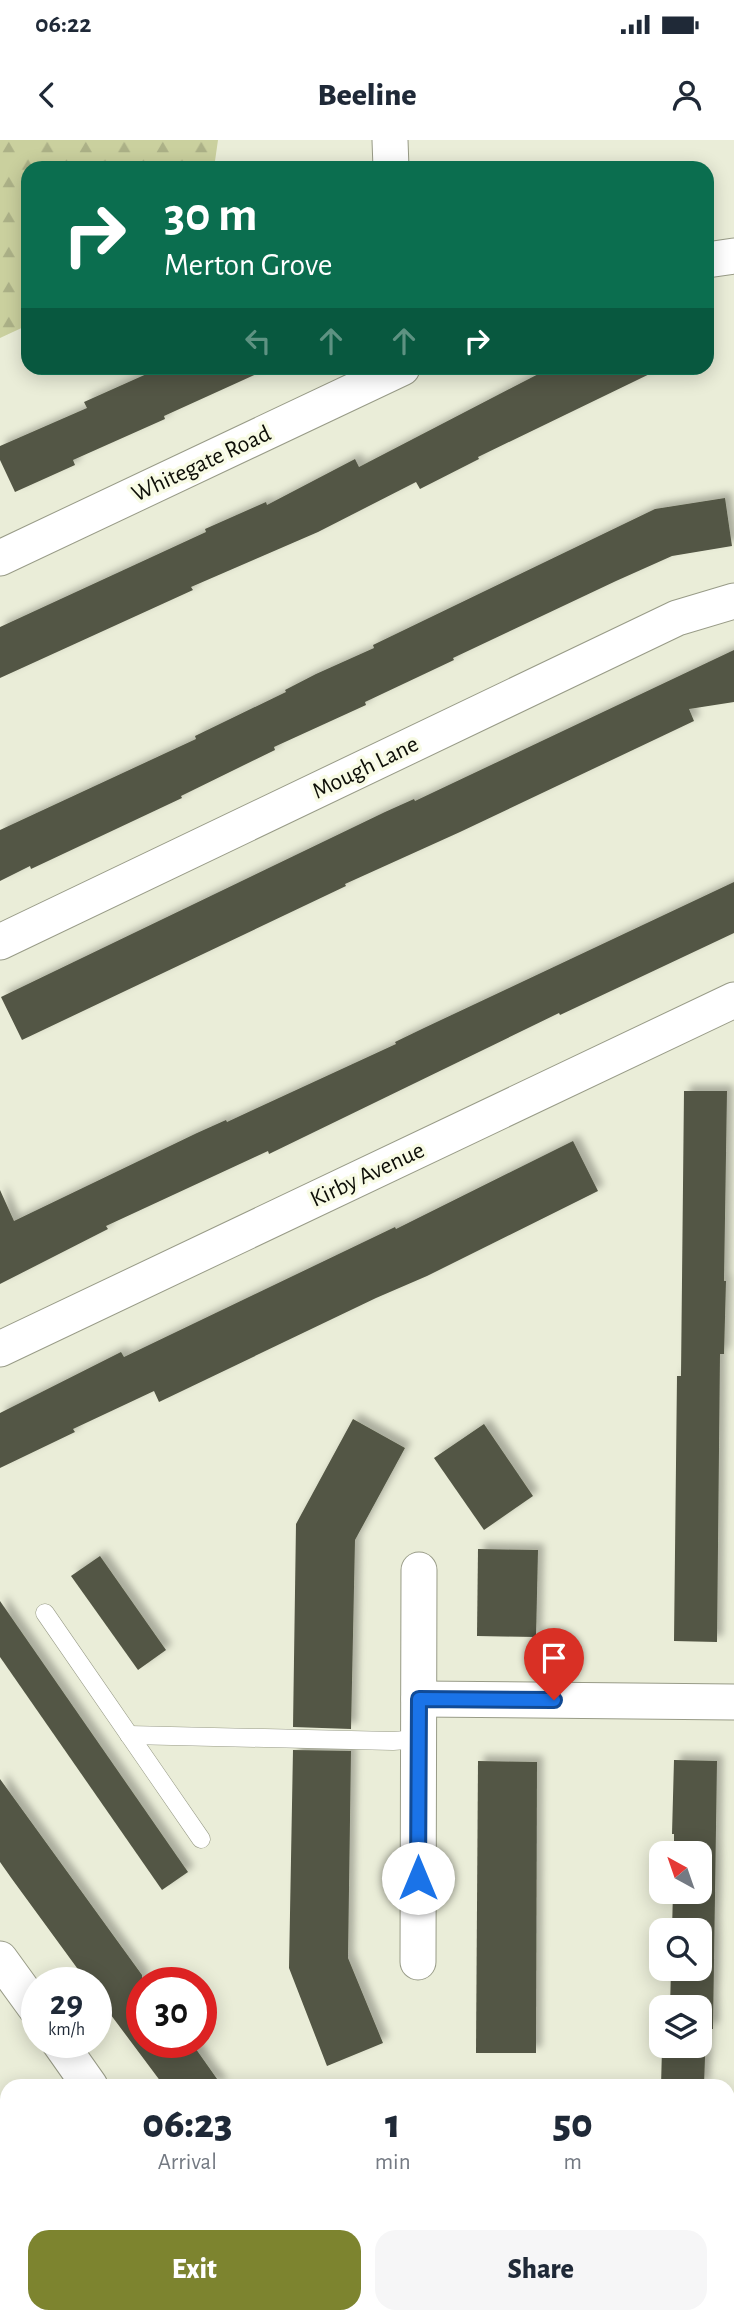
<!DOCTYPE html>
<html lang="en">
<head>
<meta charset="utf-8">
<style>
	:root { --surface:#fff; --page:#f6f6f7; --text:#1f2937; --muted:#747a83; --accent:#7d842f }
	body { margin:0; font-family:"Alegreya Sans",sans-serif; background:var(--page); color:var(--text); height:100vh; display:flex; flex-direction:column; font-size:26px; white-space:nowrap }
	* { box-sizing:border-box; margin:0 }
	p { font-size:23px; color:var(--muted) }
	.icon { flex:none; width:38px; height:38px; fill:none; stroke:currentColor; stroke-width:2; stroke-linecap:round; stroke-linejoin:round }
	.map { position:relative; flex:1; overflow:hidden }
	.sheet { position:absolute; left:0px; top:1939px; width:735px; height:245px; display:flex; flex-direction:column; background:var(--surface); border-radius:21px 21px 0 0; box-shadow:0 4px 18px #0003 }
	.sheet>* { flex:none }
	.hud { position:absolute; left:21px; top:21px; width:693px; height:214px; border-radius:21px; box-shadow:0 4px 18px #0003; background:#0b6e4f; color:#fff; overflow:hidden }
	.needle { width:46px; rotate:320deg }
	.tools { position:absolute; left:649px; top:1701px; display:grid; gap:14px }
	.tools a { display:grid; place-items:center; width:63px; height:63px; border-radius:14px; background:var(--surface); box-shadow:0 4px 18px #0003; font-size:35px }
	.speed { position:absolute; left:21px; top:1827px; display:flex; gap:14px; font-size:35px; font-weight:700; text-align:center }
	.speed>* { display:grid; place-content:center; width:91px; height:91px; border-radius:50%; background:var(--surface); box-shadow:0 4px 18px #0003; line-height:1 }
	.speed small { font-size:18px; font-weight:400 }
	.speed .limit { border:10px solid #d22; background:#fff; color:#111 }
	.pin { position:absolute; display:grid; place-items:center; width:60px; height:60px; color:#fff; margin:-72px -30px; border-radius:50% 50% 50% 0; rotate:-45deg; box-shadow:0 0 7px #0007 }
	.pin .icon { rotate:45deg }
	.me { position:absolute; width:77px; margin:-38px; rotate:0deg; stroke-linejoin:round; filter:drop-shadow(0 0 5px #0008) }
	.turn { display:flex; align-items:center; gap:24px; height:147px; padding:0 28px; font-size:32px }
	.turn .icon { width:91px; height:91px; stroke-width:2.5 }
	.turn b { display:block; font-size:49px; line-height:60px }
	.lanes { display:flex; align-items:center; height:66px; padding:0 28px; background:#0003; justify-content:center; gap:35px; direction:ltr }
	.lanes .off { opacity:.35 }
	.eta { display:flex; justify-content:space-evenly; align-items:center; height:119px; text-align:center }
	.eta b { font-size:42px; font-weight:800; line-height:49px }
	.primary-button { display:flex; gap:14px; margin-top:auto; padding:14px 28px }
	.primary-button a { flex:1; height:80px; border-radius:21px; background:var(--accent); color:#fff; font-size:28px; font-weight:800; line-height:80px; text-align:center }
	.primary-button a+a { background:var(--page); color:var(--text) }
	.status { display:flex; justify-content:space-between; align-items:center; height:49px; padding:0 35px; background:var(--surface); direction:ltr }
	.status svg { height:19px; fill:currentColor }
	header { display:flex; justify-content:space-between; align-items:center; height:91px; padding:0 28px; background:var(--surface); font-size:32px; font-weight:800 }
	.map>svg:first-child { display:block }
	.forest { fill:url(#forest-firs) }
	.building { fill:#535644; filter:url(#shadow) }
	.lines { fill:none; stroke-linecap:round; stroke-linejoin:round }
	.lane-casing { stroke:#989b87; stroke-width:19 }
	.street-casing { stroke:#989b87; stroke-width:37 }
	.lane { stroke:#fff; stroke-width:18 }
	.street { stroke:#fff; stroke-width:35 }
	.route-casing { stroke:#114b97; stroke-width:18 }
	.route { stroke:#1a73e8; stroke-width:12 }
	.labels { text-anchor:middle; stroke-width:7; stroke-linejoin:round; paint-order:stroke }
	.street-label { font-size:24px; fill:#0d0e07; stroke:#f8fbe5 }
</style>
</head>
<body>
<div class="status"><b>06:22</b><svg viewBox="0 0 49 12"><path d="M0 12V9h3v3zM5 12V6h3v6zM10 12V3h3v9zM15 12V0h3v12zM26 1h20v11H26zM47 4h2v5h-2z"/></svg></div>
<header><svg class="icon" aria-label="back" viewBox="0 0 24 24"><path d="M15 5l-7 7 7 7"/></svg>Beeline<svg class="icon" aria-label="person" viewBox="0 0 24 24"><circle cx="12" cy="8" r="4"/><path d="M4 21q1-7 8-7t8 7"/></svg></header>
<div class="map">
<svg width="734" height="2184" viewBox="0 0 734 2184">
	<defs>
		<pattern id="forest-firs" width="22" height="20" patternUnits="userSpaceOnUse" patternTransform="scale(1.75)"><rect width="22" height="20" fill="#cad09e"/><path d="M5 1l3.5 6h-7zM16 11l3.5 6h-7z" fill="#acb187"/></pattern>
		<filter id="shadow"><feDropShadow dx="6" dy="-6" stdDeviation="3.5" flood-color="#0004"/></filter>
	</defs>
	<rect width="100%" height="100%" fill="#eaedd8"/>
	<g class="forest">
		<path d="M 0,0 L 218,0 L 214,28 L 28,28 L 28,185 L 0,198 Z"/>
		<path d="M 0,2128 L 7,2137 L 7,2177 L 37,2177 L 42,2184 L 0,2184 Z"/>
	</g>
	<g class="building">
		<path d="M 160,228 L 270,228 L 164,276 L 165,279 L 73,320 L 75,325 L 15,352 L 0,320 L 0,306 L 87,268 L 84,262 Z"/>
		<path d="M 550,228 L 662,228 L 478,317 L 479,319 L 420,349 L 416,342 L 318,392 L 191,447 L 193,450 L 0,538 L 0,487 L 206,392 L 205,389 L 266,362 L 267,365 L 355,319 L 359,327 Z"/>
		<path d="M 725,358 L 732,406 L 672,416 L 616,441 L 453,518 L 454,520 L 365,562 L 366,565 L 274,607 L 275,610 L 181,656 L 182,658 L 31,729 L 30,726 L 0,741 L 0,690 L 196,599 L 195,596 L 286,552 L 285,550 L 316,534 L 374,508 L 373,505 L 655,369 Z"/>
		<path d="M 734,510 L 734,562 L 689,569 L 694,581 L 460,692 L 345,744 L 346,746 L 22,900 L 1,857 L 385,672 L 414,659 L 415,661 Z"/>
		<path d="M 734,742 L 734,793 L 560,875 L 559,873 L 269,1014 L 268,1011 L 106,1086 L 108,1089 L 0,1144 L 0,1050 L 14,1081 L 197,993 L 226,980 L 227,982 L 396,904 L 395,902 L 424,888 Z"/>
		<path d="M 684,951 L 727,951 L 724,1141 L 726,1141 L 724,1214 L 720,1214 L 717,1502 L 674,1501 L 677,1236 L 681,1236 Z"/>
		<path d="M 573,1001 L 598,1051 L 427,1136 L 376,1158 L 159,1262 L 154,1251 L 73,1289 L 75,1292 L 0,1328 L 0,1273 L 121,1212 L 124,1217 L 395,1087 L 396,1089 Z"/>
		<path d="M 353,1279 L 405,1308 L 355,1400 L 351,1589 L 293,1587 L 296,1384 Z"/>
		<path d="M 484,1284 L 533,1356 L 484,1390 L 434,1318 Z"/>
		<path d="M 478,1409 L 538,1410 L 536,1497 L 477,1496 Z"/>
		<path d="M 100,1416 L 166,1510 L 138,1530 L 71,1436 Z"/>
		<path d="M 0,1461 L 188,1732 L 162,1750 L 0,1517 Z"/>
		<path d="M 293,1610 L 351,1611 L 348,1818 L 383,1903 L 327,1926 L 289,1828 Z"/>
		<path d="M 674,1620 L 717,1621 L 713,1889 L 706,1889 L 704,1946 L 661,1946 L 662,1909 L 669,1909 L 669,1906 L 700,1906 L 700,1867 L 670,1867 L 671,1829 L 700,1829 L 700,1790 L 672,1790 L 673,1752 L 700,1752 L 700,1713 L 674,1713 L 674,1694 L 672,1694 Z"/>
		<path d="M 478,1621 L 537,1622 L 536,1913 L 476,1913 Z"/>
		<path d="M 0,1639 L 142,1835 L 142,1902 L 191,1902 L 222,1946 L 164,1946 L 96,1855 L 96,1843 L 88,1843 L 12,1739 L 0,1722 Z"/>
	</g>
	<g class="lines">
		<defs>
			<g id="lane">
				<path d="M 45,1473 L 201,1699"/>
				<path d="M 129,1595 L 393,1601 L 419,1599"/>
			</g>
			<g id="street">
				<path d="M 390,0 L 391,28"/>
				<path d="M 707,120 L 734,116"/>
				<path d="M 0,418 L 402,228"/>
				<path d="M 0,802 L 677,478 L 734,461"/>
				<path d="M 0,1209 L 734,860"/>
				<path d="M 419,1559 L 734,1562"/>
				<path d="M 0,1819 L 37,1870"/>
				<path d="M 418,1822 L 419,1430"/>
				<path d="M 59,1902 L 90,1946"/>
				<path d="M 255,2177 L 260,2184"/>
			</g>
		</defs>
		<use href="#lane" class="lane-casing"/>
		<use href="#street" class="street-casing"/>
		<use href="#lane" class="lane"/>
		<use href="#street" class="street"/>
	</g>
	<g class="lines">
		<defs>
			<path id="route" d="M 418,1738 L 419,1559 L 554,1560"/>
		</defs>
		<use href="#route" class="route-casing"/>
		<use href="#route" class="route"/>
	</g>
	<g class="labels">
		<g class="street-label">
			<text transform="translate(201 323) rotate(-25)" y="8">Whitegate Road</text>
			<text transform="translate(365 627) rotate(-26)" y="8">Mough Lane</text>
			<text transform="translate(367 1034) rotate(-25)" y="8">Kirby Avenue</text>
		</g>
	</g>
</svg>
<div class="tools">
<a><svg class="needle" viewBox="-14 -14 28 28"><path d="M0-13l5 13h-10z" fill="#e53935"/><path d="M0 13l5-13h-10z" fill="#747a83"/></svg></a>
<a><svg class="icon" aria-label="search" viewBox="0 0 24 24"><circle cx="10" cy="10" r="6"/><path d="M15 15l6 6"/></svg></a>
<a><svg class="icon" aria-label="layers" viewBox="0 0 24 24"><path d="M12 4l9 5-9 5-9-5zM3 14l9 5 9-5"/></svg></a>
</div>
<div class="speed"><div>29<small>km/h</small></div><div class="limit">30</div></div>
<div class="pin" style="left:554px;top:1560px;background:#d93025"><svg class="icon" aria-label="arrive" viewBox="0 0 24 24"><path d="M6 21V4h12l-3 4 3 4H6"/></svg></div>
<svg class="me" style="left:418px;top:1738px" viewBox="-20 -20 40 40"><circle r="19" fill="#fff"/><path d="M0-13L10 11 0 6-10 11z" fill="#1a73e8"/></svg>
<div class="hud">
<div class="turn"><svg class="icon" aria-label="right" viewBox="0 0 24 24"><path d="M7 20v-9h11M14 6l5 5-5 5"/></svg><div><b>30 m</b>Merton Grove</div></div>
<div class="lanes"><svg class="icon off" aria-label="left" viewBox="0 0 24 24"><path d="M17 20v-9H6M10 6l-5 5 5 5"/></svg><svg class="icon off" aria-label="ahead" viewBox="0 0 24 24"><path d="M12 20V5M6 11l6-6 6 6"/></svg><svg class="icon off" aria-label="ahead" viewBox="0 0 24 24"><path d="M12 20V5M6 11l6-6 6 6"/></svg><svg class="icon" aria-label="right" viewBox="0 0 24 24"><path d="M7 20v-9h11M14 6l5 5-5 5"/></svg></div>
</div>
<section class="sheet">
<div class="eta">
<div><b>06:23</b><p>Arrival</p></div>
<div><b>1</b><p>min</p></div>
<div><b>50</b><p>m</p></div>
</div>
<div class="primary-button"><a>Exit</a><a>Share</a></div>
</section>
</div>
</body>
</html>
